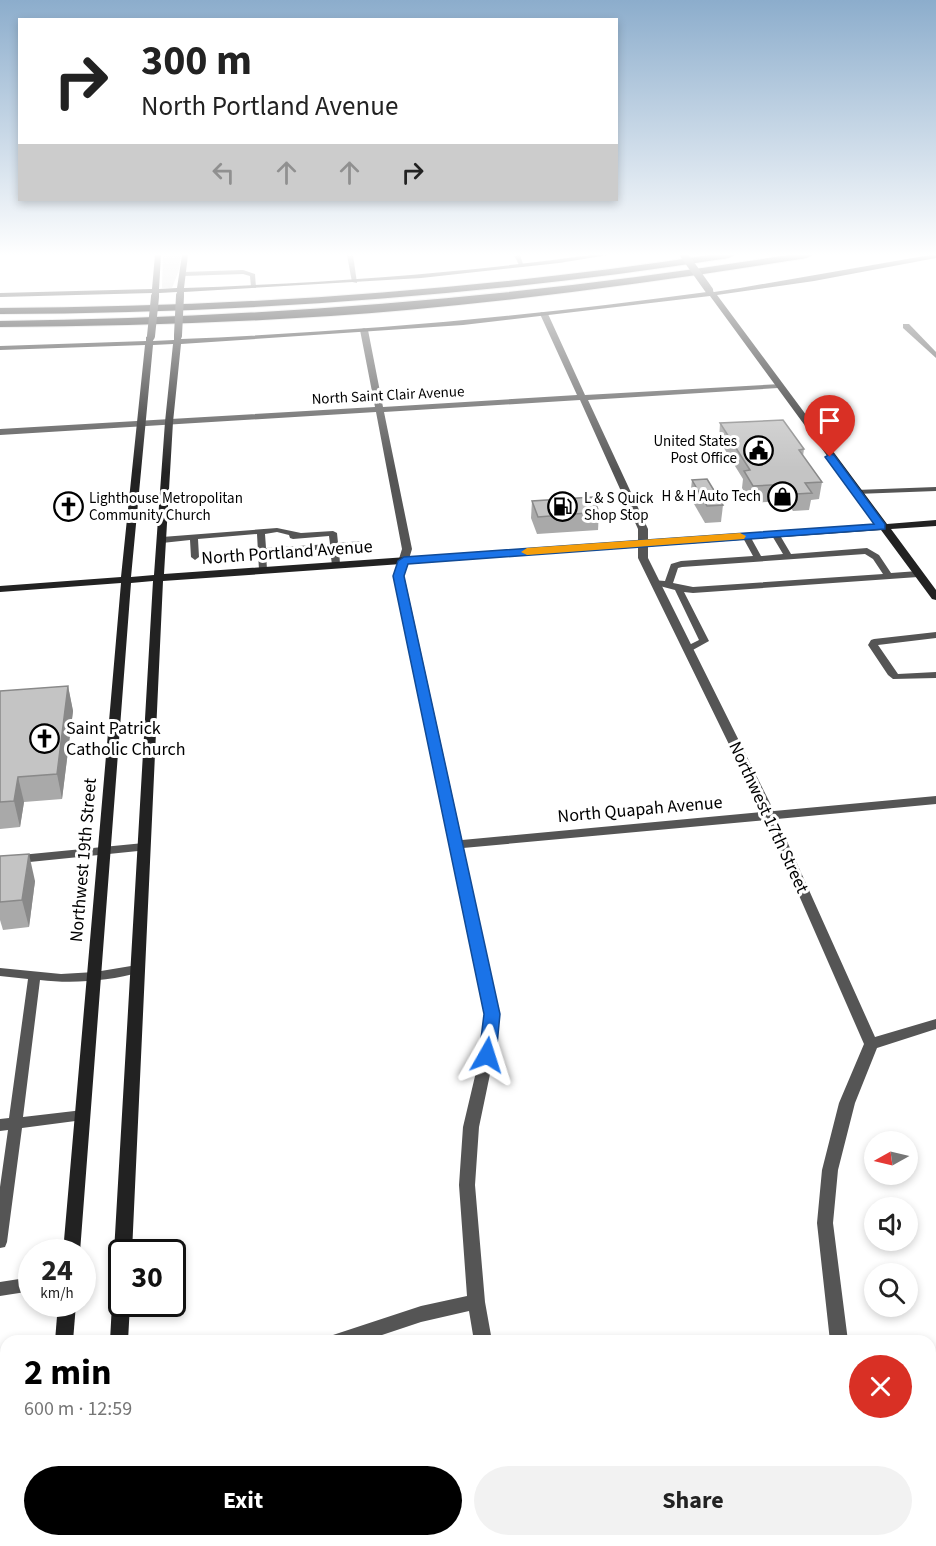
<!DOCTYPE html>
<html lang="en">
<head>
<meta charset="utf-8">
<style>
	:root { --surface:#fff; --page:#f2f2f2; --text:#222; --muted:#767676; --accent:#000 }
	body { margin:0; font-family:"Source Sans 3",sans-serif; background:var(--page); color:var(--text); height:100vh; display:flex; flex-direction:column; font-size:22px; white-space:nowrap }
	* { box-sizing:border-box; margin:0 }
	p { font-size:20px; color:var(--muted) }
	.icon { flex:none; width:33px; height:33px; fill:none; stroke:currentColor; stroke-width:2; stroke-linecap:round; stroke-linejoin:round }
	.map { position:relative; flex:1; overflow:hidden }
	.panel { position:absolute; left:0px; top:1335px; width:936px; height:212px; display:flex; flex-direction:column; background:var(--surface); border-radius:18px 18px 0 0; box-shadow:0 3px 9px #0003 }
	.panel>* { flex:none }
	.top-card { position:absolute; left:18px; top:18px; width:600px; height:183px; border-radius:0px; box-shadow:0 3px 9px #0003; background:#fff; color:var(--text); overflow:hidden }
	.needle { width:39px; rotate:262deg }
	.tools { position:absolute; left:864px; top:1131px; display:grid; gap:12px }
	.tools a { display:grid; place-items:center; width:54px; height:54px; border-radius:50%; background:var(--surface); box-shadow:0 3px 9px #0003; font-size:30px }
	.speed { position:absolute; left:18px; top:1239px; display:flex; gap:12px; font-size:30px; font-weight:700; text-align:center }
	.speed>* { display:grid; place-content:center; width:78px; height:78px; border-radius:50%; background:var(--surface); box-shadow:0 3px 9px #0003; line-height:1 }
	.speed small { font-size:15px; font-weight:400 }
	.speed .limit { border:3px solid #111; border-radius:9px; background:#fff; color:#111 }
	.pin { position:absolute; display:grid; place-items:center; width:51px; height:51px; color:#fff; margin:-62px -26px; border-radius:50% 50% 50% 0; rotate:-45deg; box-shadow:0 0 6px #0007 }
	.pin .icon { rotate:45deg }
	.me { position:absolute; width:66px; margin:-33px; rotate:6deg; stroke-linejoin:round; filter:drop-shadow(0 0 4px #0008) }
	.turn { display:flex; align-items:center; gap:21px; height:126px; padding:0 24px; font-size:27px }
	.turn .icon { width:78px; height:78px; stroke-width:2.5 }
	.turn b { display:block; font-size:42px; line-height:51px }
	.lanes { display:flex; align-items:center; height:57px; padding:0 24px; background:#0003; justify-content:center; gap:30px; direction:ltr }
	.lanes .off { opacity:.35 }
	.round { display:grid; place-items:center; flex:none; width:63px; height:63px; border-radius:32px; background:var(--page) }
	.head { display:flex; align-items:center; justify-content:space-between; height:102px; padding:0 24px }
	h1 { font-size:36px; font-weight:700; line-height:45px; color:var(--accent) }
	.primary-button { display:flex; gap:12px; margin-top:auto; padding:12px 24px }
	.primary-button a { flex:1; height:69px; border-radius:36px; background:var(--accent); color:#fff; font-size:24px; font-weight:700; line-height:69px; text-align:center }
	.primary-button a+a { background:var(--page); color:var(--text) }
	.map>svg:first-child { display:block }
	.green { fill:#dcdcdc }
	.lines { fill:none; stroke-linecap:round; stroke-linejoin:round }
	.highway-casing { stroke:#dbdbdb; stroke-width:2 }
	.lane { fill:#555; fill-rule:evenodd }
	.street { fill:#555; fill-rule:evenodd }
	.secondary { fill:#222; fill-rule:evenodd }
	.highway { fill:#000; fill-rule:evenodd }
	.secondary-bridge { stroke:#222; stroke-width:8 }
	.wall { fill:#a9a9a9 }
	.shaded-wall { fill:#898989 }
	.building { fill:#c4c4c4; stroke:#898989; stroke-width:1.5 }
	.route { fill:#1a73e8; stroke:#114b97; stroke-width:1.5 }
	.slow { fill:#f59e0b }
	.labels { text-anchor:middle; stroke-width:6; stroke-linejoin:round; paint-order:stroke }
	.far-street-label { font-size:15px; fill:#000; stroke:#fff }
	.far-poi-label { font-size:15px; fill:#000; stroke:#fff; text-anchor:end }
	.street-label { font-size:18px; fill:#000; stroke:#fff }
	.poi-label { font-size:18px; fill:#000; stroke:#fff; text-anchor:start }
</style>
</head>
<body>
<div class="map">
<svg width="936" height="1546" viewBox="0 0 936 1546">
	<rect width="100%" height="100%" fill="#fff"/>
	<path class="green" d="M 163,255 L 181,255 L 179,270 L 172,288 L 162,288 Z"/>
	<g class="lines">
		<defs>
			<g id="highway">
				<path d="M 709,255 L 734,255 L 729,258 C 486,296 246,313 0,314 L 0,308 C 238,307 474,291 709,255 Z"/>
				<path d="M 788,255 L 812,255 L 807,258 C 674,279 541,298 407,310 C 272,322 136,326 0,327 L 0,321 C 265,318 527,297 788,255 Z"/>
			</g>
		</defs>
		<use href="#highway" class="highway-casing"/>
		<g class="lane">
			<path d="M 243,270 L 255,274 L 256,288 L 251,287 L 250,276 L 243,274 L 183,276 L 180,274 L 183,272 Z"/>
			<path d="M 936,487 L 936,491 L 856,494 L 852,492 L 856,490 Z"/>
			<path d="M 277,528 L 301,533 L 333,531 L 337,533 L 338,543 L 362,541 L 366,544 L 362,547 L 339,548 L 340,565 L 336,568 L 332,565 L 330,549 L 266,553 L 267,570 L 263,573 L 259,570 L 257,534 L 198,539 L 199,557 L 195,560 L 191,557 L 190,540 L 162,543 L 158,540 L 162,537 ZM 277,532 L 289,535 L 290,538 L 293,539 L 329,536 L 330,544 L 266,548 L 265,534 Z"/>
			<path d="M 772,532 L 778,532 L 791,554 L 867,548 L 879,555 L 891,573 L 918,571 L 922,574 L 918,577 L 693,593 L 684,592 L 709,641 L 691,651 L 685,651 L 683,649 L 685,647 L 699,640 L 675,590 L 652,584 L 652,580 L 665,581 L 671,564 L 681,561 L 753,556 L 742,536 L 746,533 L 750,536 L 761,556 L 783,554 L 771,534 ZM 865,554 L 873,559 L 883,574 L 693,587 L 673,583 L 678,568 L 682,567 Z"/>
			<path d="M 936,632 L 936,638 L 878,645 L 898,674 L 936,672 L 936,678 L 893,679 L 888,675 L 868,645 L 871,640 L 874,639 Z"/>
			<path d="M 144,843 L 150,847 L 148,850 L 0,865 L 0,857 Z"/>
			<path d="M 137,965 L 141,966 L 143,969 L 141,972 C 109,981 73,984 40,980 L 23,1117 L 83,1110 L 88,1111 L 90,1115 L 88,1119 L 83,1120 L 22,1128 L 7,1242 L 5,1247 L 0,1248 L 0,1187 L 8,1130 L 0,1131 L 0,1119 L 9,1118 L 28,979 L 0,976 L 0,968 L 61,974 L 95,972 Z"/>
			<path d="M 32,1277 L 32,1291 L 0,1296 L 0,1282 Z"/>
		</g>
		<g class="street">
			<path d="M 347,255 L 353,255 L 357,283 L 352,282 Z"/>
			<path d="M 514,255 L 520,255 L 524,267 L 520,267 Z"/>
			<path d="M 541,312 L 548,314 L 585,395 L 781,384 L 781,388 L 778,388 L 588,400 L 648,529 L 648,558 L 774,811 L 936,796 L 936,804 L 777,819 L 875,1037 L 936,1019 L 936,1029 L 877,1048 L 855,1103 L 838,1170 L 833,1223 L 848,1341 L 830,1341 L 817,1223 L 822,1170 L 839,1103 L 864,1044 L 766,820 L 463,848 L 499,1014 L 494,1055 L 479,1127 L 475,1185 L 485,1302 L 492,1341 L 474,1341 L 469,1311 L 421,1322 L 364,1341 L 330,1341 L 333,1335 L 339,1333 L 421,1306 L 467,1296 L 459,1185 L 463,1127 L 480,1055 L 485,1014 L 394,575 L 402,549 L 376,412 L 0,435 L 0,429 L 375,407 L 360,330 L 364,328 L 368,330 L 383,407 L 577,395 L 540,314 ZM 580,400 L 638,529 L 638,558 L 762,812 L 462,840 L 404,575 L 412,549 L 384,412 Z"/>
			<path d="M 903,324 L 909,324 L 936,352 L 936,358 L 903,328 Z"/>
			<rect x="506" y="1540" width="20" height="6"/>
			<path d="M 828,1540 L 848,1540 L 847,1546 L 827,1546 Z"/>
		</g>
		<g class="secondary">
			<path d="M 155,255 L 161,255 L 159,289 L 177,288 L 182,255 L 188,255 L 184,288 C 320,283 455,274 590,255 L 608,255 L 559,263 L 421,278 L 184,292 L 184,296 L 180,298 L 176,296 L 177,292 L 159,293 L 159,297 L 155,299 L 151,297 L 152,293 L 0,297 L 0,293 L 152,289 Z"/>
			<path d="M 930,255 L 936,255 L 936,258 L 814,281 L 717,295 L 887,524 L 936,520 L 936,526 L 891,529 L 936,590 L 936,600 L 932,599 L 881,530 L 163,581 L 132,1252 L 122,1252 L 122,1259 L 117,1257 L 114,1252 L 153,581 L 131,583 L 80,1252 L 63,1252 L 121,583 L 0,592 L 0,586 L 121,577 L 145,345 L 0,350 L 0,346 L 146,341 L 146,337 L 150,335 L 154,337 L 153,341 L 174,340 L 174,335 L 178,333 L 182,335 L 181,339 C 357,332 533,316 707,292 L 706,290 L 709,288 L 714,292 L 740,288 ZM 710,296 L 877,524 L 164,574 L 173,422 L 181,344 L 463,325 ZM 173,344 L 165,422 L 154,575 L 131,577 L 153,345 Z"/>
			<path d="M 122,1277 L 122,1304 L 130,1304 L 128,1341 L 110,1341 L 113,1285 L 116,1280 Z"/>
			<path d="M 58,1304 L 76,1304 L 73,1341 L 55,1341 Z"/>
			<rect x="39" y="1540" width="20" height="6"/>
			<rect x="100" y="1540" width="20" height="6"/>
		</g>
		<use href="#highway" class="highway"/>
		<g class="secondary-bridge">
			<path d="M 684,255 L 709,290"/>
			<path d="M 178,335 L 180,296"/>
			<path d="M 151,336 L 155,297"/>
		</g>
	</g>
	<g class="wall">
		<path d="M 720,423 L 804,449 L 803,456 L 822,482 L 819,499 L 811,500 L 809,510 L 793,511 L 786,501 L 751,503 L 742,488 L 743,479 L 719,440 Z"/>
		<path d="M 692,480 L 723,505 L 721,522 L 705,523 L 690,497 Z"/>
		<path d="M 532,501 L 599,512 L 598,530 L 537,534 L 531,518 Z"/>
		<path d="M 68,686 L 73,711 L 62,799 L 24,802 L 20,827 L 0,829 L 0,691 Z"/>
		<path d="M 0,856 L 35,881 L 29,927 L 3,930 L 0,920 Z"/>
	</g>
	<g class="shaded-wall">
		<path d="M 68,686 L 73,711 L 62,799 L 57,774 Z"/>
		<path d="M 18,777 L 24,802 L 20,827 L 14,801 Z"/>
		<path d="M 29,854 L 35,881 L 29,927 L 22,900 Z"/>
	</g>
	<g class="building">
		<path d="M 783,420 L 804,449 L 799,450 L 822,482 L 805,483 L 812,493 L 796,494 L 789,484 L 753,486 L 744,471 L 750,470 L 720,423 Z"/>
		<path d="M 707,479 L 723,505 L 707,506 L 692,480 Z"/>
		<path d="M 593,497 L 599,512 L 538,517 L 532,501 Z"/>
		<path d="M 68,686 L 57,774 L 18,777 L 14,801 L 0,802 L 0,691 Z"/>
		<path d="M 29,854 L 22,900 L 0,902 L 0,856 Z"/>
	</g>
	<linearGradient id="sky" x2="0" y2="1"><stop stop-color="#8cadcc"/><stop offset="0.54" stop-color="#fff"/><stop offset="1" stop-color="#fff" stop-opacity="0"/></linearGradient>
	<rect width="936" height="472" fill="url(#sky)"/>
	<path class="route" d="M 830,454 L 834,455 L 885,524 L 885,529 L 408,564 L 404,576 L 500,1014 L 496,1055 L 493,1060 L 487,1062 L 481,1060 L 479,1055 L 484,1014 L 393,576 L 398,561 L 404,557 L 874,524 L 825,457 Z"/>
	<path class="slow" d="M 740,533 L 746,536 L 744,539 L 527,555 L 521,552 L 527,548 Z"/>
	<defs>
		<symbol id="civic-ring" viewBox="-11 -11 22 22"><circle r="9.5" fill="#fff" stroke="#000" stroke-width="1.5"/><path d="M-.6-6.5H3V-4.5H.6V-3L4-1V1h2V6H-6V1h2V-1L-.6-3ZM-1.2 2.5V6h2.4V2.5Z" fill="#000"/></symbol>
		<symbol id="shop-ring" viewBox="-11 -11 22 22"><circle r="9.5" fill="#fff" stroke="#000" stroke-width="1.5"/><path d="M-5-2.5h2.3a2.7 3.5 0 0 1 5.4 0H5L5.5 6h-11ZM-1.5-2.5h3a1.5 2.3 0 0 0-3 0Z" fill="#000"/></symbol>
		<symbol id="church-ring" viewBox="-11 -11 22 22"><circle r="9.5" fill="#fff" stroke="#000" stroke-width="1.5"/><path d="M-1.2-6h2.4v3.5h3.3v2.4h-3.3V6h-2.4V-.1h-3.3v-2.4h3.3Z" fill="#000"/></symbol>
		<symbol id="fuel-ring" viewBox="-11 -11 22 22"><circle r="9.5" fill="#fff" stroke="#000" stroke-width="1.5"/><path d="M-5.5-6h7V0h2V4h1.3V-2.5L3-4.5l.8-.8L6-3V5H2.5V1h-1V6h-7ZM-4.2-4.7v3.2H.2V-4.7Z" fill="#000"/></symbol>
	</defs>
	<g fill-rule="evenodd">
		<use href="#civic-ring" x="742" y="434" width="33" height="33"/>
		<use href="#shop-ring" x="766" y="480" width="33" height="33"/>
		<use href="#church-ring" x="52" y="490" width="33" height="33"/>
		<use href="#fuel-ring" x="546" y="490" width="33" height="33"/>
		<use href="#church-ring" x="28" y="722" width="33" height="33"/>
	</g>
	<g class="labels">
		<g class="far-street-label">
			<text transform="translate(388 395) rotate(-3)" y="5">North Saint Clair Avenue</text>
		</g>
		<g class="far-poi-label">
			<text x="737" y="446">United States<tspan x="737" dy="17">Post Office</tspan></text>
			<text x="761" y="501">H &amp; H Auto Tech</text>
			<text x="89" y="503" text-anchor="start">Lighthouse Metropolitan<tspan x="89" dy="17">Community Church</tspan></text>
			<text x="584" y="503" text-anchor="start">L &amp; S Quick<tspan x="584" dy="17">Shop Stop</tspan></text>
		</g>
		<g class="street-label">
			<text transform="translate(287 552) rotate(-4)" y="6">North Portland Avenue</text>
			<text transform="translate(640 809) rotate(-5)" y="6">North Quapah Avenue</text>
			<text transform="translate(769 817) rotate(65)" y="6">Northwest 17th Street</text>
			<text transform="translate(83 860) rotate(-85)" y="6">Northwest 19th Street</text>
		</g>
		<g class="poi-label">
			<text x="66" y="734">Saint Patrick<tspan x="66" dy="21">Catholic Church</tspan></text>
		</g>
	</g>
</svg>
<div class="tools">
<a><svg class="needle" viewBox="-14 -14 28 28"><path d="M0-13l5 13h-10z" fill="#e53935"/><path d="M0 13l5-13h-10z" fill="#767676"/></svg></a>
<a><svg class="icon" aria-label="sound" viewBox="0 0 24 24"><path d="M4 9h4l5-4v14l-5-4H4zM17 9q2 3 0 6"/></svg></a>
<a><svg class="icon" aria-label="search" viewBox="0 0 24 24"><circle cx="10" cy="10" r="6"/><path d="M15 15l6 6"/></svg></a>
</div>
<div class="speed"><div>24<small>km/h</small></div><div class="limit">30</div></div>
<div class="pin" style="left:830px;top:457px;background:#d93025"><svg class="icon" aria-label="arrive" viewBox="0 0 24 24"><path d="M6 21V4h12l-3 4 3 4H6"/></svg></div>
<svg class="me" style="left:487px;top:1055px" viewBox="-20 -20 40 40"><path d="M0-17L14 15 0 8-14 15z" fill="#1a73e8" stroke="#fff" stroke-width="4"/></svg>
<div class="top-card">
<div class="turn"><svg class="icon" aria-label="right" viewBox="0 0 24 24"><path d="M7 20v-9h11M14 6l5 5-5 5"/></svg><div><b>300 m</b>North Portland Avenue</div></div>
<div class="lanes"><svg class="icon off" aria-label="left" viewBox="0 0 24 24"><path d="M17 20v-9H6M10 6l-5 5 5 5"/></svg><svg class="icon off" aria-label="ahead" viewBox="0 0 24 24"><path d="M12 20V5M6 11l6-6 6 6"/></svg><svg class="icon off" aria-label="ahead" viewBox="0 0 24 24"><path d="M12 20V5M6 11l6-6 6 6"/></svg><svg class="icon" aria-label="right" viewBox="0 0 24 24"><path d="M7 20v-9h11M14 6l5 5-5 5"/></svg></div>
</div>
<section class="panel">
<div class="head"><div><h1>2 min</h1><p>600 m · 12:59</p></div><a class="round" style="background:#d93025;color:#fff"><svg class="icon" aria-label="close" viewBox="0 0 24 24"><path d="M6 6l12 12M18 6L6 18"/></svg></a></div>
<div class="primary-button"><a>Exit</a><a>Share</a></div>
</section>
</div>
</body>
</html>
